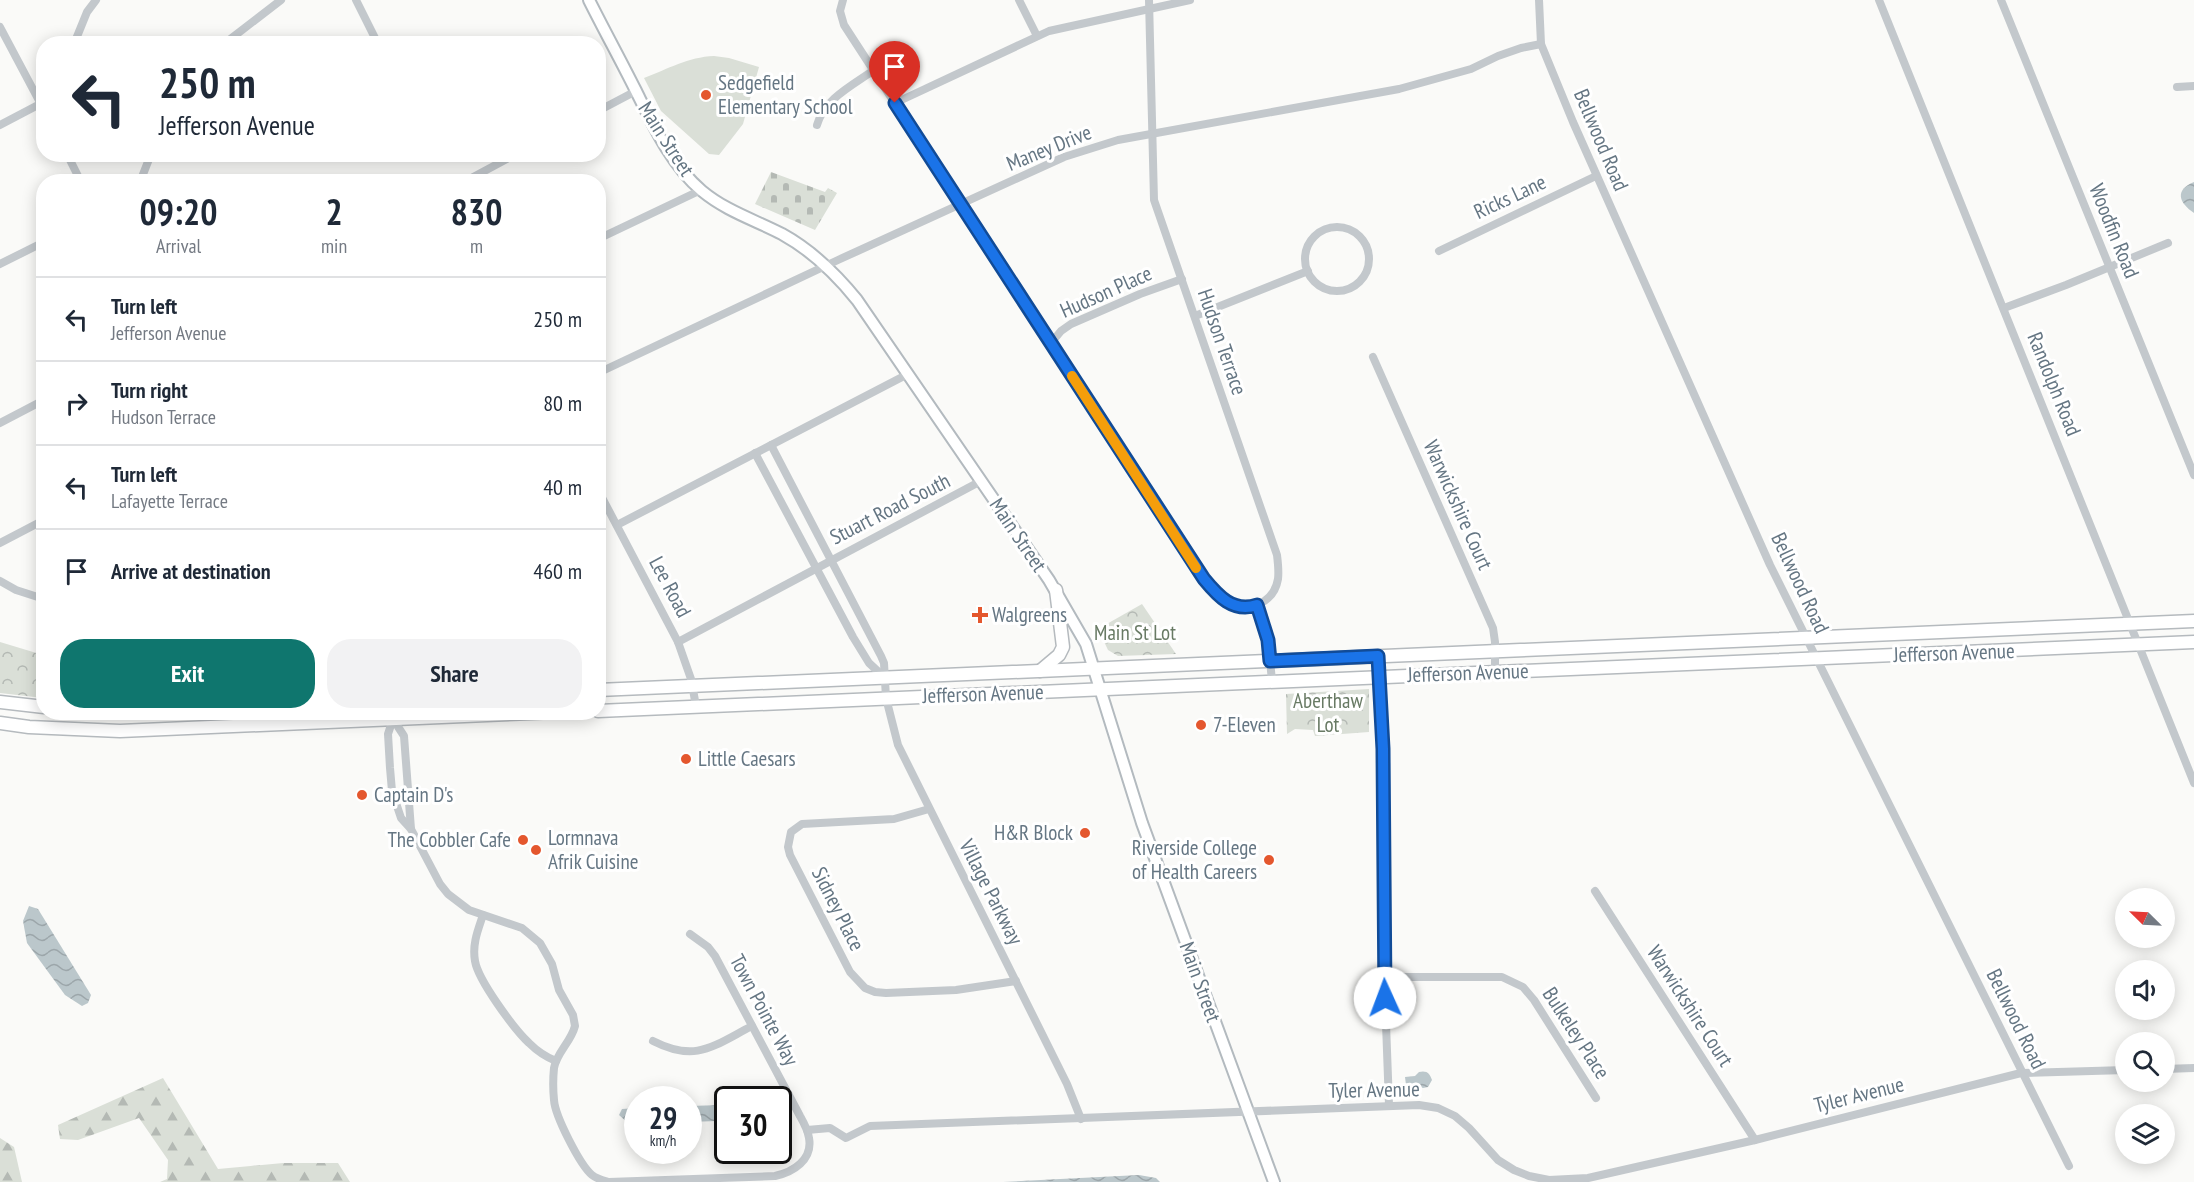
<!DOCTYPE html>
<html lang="en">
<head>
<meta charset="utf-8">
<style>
	:root { --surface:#fff; --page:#f2f2f3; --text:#1f2937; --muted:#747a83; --line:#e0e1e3; --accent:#0f766e }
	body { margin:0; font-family:"PT Sans Narrow",sans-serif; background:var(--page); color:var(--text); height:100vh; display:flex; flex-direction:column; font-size:22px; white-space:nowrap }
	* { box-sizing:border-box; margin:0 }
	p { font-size:20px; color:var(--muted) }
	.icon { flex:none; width:33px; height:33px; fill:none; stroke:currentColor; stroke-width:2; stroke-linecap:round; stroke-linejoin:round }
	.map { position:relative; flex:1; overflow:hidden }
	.panel { position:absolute; left:36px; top:174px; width:570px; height:546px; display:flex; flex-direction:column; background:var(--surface); border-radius:24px; box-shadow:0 3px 15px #0003 }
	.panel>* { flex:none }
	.guide { position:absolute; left:36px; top:36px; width:570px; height:126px; border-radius:24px; box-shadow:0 3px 15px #0003; background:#fff; color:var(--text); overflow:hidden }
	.needle { width:39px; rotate:294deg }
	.buttons { position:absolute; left:2115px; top:888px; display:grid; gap:12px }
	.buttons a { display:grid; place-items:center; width:60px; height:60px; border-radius:50%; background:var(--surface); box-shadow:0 3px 15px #0003; font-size:30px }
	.speed { position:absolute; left:624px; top:1086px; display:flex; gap:12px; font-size:30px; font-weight:700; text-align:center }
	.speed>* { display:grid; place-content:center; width:78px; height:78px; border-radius:50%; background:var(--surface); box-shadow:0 3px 15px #0003; line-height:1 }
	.speed small { font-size:15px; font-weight:400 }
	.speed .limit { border:3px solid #111; border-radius:9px; background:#fff; color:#111 }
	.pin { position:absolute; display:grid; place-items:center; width:51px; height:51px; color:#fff; margin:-62px -26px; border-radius:50% 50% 50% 0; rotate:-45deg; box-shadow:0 0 6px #0007 }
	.pin .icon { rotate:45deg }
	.me { position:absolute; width:66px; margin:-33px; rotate:358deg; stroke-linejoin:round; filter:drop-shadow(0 0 4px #0008) }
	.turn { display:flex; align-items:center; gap:21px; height:126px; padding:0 24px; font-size:27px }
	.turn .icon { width:78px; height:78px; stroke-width:2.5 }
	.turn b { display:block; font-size:42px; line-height:51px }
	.eta { display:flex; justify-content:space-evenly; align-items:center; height:102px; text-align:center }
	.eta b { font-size:36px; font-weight:700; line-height:42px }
	.primary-button { display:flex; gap:12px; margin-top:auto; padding:12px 24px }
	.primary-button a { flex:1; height:69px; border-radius:24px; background:var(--accent); color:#fff; font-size:24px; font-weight:700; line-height:69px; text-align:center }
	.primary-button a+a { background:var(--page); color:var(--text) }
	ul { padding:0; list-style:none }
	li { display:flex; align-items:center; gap:18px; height:84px; padding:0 24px; border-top:2px solid var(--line) }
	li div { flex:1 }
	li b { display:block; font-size:22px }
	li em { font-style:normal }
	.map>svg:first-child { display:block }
	.green { fill:#dadfd7 }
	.forest { fill:url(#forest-firs) }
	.cemetery { fill:url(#cemetery-stones) }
	.park { fill:url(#park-crowns) }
	.water { fill:url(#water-waves) }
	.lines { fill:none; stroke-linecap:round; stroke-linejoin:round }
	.secondary-casing { stroke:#b3babf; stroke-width:14 }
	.primary-casing { stroke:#b5babe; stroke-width:15 }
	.street { stroke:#c3c8cc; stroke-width:8 }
	.secondary { stroke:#fff; stroke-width:10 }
	.primary { stroke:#fff; stroke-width:12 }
	.route-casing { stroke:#114b97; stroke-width:15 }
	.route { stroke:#1a73e8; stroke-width:10 }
	.slow { stroke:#f59e0b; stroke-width:10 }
	.poi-dot { fill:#e4572e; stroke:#fff; stroke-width:2 }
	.labels { text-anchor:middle; stroke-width:6; stroke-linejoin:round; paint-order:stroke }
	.poi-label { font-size:21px; fill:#657683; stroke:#fff; text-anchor:start }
	.street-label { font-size:21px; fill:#657683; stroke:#fff }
	.park-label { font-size:21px; fill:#687a64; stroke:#fff }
</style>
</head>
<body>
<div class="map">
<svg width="2194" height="1182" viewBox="0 0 2194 1182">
	<defs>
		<pattern id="forest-firs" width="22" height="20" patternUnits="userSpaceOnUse" patternTransform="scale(1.5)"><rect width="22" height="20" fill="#dadfd7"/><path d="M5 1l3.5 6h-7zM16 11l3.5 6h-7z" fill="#b4b9b4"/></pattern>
		<pattern id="cemetery-stones" width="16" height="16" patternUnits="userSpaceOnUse" patternTransform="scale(1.5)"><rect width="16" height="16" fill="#dadfd7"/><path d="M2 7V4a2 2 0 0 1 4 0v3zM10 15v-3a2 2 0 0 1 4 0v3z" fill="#b4b9b4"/></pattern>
		<pattern id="park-crowns" width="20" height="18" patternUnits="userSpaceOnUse" patternTransform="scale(1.5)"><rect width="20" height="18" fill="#dadfd7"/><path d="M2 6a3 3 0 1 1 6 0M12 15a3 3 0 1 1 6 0" fill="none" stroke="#b4b9b4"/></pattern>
		<pattern id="water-waves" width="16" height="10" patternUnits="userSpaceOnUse" patternTransform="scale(1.5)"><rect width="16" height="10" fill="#bbc7cb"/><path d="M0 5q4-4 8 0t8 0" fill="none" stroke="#9ca6aa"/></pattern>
	</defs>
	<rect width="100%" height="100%" fill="#fafaf8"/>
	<path class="green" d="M 714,56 L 729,58 L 759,67 L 743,124 L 719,155 L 709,154 L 661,111 L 644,78 C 668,69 688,57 714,56 Z"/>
	<g class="forest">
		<path d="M 163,1078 L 218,1169 L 283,1163 L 338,1163 L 350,1182 L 160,1182 L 167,1179 L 168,1160 L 139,1118 L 78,1140 L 60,1139 L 58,1125 Z"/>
		<path d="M 0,1138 L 14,1147 L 22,1182 L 0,1182 Z"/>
	</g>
	<path class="cemetery" d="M 771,172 L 825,192 L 828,188 L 837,193 L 815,230 L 755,204 Z"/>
	<g class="park">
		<path d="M 1142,604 L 1176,654 L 1118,656 L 1108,650 L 1098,629 Z"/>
		<path d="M 0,642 L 43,655 L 43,698 L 0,693 Z"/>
		<path d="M 1369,689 L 1369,732 L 1315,736 L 1313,730 L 1295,729 L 1287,734 L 1286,694 Z"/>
	</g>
	<g class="water">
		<path d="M 2194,182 L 2194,213 C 2179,203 2174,190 2194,182 Z"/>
		<path d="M 29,906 L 38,909 L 91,995 L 88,1003 L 82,1006 L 65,995 L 27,943 L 23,921 Z"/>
		<path d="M 1419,1072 C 1426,1070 1430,1073 1432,1080 L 1428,1087 L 1423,1088 L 1416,1085 L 1406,1085 L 1405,1077 L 1415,1076 Z"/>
		<path d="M 722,1105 L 727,1108 L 727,1118 L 717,1121 L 689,1122 L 689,1106 Z"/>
		<path d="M 637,1108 L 637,1124 L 628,1123 L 619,1115 L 622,1109 Z"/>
		<path d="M 1139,1175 L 1156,1178 L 1160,1182 L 1003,1182 Z"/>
	</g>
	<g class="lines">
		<defs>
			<path id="secondary" d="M 589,0 C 604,30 620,59 635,89 C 653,125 671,165 702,191 C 726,211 755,220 782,234 C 811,250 836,274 857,300 L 1049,580 L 1086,644 L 1142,823 L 1274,1182"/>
			<g id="primary">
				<path d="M 1040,671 L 1059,655 L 1063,647 L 1056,590"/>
				<path d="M 598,690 L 2194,621"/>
				<path d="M 0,702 L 44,707"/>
				<path d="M 598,711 L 2194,642"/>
				<path d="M 0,723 L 29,727 L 120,731 L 555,712"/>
			</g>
		</defs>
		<use href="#secondary" class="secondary-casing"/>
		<use href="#primary" class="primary-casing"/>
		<g class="street">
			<path d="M 356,0 L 378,44"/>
			<path d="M 843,0 L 840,11 L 844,25 L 1204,579 C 1211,588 1217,597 1227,602 C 1248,614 1274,603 1278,579 C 1279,571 1278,563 1277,555 L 1154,200 L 1149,0"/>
			<path d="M 1019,0 L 1037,36"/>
			<path d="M 1539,0 L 1541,44 L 1573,122 L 1770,565 L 2069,1166"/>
			<path d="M 1879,0 L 2194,783"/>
			<path d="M 2001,0 L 2194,475"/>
			<path d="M 0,27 L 44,110"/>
			<path d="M 74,44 L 87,12 L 96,0"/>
			<path d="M 224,44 L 281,0"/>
			<path d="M 2177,87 L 2194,86"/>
			<path d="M 895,103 L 1049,31 L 1190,0"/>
			<path d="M 598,111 L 636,91"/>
			<path d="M 0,125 L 40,104 L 43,101"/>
			<path d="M 817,125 C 824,99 853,85 874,70"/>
			<path d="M 67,154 L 81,182"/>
			<path d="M 140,182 L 151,154"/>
			<path d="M 464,182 L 516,154"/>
			<circle cx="1337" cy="259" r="32"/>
			<path d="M 598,239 L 701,190"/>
			<path d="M 1439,251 L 1596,176"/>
			<path d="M 0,264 L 44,242"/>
			<path d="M 2004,308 L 2066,285 L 2168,243"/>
			<path d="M 1195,316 L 1308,271"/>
			<path d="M 1051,343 L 1061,331 L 1071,324 L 1140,294 L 1182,279"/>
			<path d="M 1373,357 L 1493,628 L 1495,642 L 1495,672"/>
			<path d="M 598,373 L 838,260 L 1064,157 L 1118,140 L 1399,89 L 1471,69 L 1498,56 L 1521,48 L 1541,44"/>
			<path d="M 0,423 L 44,400"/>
			<path d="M 771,445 L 881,656 L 884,663 L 886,698 L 898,745 L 1067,1084 L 1081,1119"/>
			<path d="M 755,453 L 853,637 L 869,663 L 884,677"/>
			<path d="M 598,490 L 678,642 L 691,679 L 696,706"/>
			<path d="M 617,525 L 908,374"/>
			<path d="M 0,543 L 44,520"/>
			<path d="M 0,581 L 16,590 L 44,599"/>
			<path d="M 1257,605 L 1268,640 L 1272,681"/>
			<path d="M 678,642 L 981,481"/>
			<path d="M 1378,656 L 1383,749 L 1383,942 L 1389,1105"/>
			<path d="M 393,712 L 393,719 L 388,734 L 390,768 L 392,791 L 401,818 L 411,829 L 440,884 L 448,894 L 469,910 L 522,928 L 540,943 L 552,964 L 559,990 L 573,1015 L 575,1026 C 571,1042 557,1052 554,1068 C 553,1078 553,1090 554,1100 C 555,1116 580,1165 592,1175 C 597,1179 602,1180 609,1182 L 775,1176 C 793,1172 813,1160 809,1138 C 808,1131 804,1123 800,1116 L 715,956 L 708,947 L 690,934"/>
			<path d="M 393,719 L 404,736 L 411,829"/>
			<path d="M 929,809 L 894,819 L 802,824 L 791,832 L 788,847 L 790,855 L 850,972 L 865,988 L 875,992 L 886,993 L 956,990 L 1016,981"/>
			<path d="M 1595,891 L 1755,1140"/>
			<path d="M 483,915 C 478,930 472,944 475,961 C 478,980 514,1029 529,1043 C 536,1050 546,1057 556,1061"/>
			<path d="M 1385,977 L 1502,977 L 1523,987 L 1534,1000 L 1596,1098"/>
			<path d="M 653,1041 C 696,1063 713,1046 752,1026"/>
			<path d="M 2164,1069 L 2194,1068"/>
			<path d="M 807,1130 L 830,1128 L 846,1138 L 870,1126 L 1419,1105 L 1438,1108 L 1455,1116 L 1469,1128 L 1498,1160 L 1514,1170 L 1529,1176 L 1549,1180 L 1588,1178 L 1755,1140 L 2021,1073 L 2126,1070"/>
		</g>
		<use href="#secondary" class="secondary"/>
		<use href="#primary" class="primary"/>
	</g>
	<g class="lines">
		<defs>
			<path id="route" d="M 895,103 L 1204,579 C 1218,596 1233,613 1257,605 L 1268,640 L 1270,661 L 1378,656 L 1383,749 L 1385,998"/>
		</defs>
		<use href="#route" class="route-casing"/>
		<use href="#route" class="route"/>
		<path class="slow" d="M 1072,376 L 1196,568"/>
	</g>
	<g class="poi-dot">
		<circle cx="706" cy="95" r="6"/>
		<path d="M977 606h6v6h6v6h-6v6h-6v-6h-6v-6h6z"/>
		<circle cx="1201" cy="725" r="6"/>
		<circle cx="686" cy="759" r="6"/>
		<circle cx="362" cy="795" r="6"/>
		<circle cx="1085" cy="833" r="6"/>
		<circle cx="523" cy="840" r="6"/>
		<circle cx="536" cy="850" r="6"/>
		<circle cx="1269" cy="860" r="6"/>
	</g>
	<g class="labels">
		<g class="poi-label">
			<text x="718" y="90">Sedgefield<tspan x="718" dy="24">Elementary School</tspan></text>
			<text x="992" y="622">Walgreens</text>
			<text x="1213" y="732">7-Eleven</text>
			<text x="698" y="766">Little Caesars</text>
			<text x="374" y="802">Captain D's</text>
			<text x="1073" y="840" text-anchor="end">H&amp;R Block</text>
			<text x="548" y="845">Lormnava<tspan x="548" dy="24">Afrik Cuisine</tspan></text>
			<text x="511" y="847" text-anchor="end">The Cobbler Cafe</text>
			<text x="1257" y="855" text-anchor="end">Riverside College<tspan x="1257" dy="24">of Health Careers</tspan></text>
		</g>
		<g class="street-label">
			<text transform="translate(666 139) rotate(57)" y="7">Main Street</text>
			<text transform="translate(1601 140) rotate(67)" y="7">Bellwood Road</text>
			<text transform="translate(1049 148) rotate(-22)" y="7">Maney Drive</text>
			<text transform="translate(1510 197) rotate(-25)" y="7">Ricks Lane</text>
			<text transform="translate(2114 231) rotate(68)" y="7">Woodfin Road</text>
			<text transform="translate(1106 292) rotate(-24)" y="7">Hudson Place</text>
			<text transform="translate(1222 342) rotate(71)" y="7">Hudson Terrace</text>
			<text transform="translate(2054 384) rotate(68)" y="7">Randolph Road</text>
			<text transform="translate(1458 505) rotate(66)" y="7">Warwickshire Court</text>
			<text transform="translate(890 509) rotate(-27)" y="7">Stuart Road South</text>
			<text transform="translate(1018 535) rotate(56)" y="7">Main Street</text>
			<text transform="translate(1800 583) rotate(65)" y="7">Bellwood Road</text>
			<text transform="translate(670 587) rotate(62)" y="7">Lee Road</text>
			<text transform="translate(1954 653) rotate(-2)" y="7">Jefferson Avenue</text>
			<text transform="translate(1468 673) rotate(-2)" y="7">Jefferson Avenue</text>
			<text transform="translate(983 694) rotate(-2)" y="7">Jefferson Avenue</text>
			<text transform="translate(991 892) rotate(63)" y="7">Village Parkway</text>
			<text transform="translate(838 909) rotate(63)" y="7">Sidney Place</text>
			<text transform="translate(1200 982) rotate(70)" y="7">Main Street</text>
			<text transform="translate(1690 1006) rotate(57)" y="7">Warwickshire Court</text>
			<text transform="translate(764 1010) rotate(62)" y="7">Town Pointe Way</text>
			<text transform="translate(2016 1019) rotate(64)" y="7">Bellwood Road</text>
			<text transform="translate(1576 1033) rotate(57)" y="7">Bulkeley Place</text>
			<text transform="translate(1374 1090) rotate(-1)" y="7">Tyler Avenue</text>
			<text transform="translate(1859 1095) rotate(-14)" y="7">Tyler Avenue</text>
		</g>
		<g class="park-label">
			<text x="1135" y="640">Main St Lot</text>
			<text x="1328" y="708">Aberthaw<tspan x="1328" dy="24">Lot</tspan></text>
		</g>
	</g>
</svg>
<div class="buttons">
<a><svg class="needle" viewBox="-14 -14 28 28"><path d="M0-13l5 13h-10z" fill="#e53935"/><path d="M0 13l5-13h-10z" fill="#747a83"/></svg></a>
<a><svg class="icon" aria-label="sound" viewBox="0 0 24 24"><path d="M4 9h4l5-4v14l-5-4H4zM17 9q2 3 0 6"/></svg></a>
<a><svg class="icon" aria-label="search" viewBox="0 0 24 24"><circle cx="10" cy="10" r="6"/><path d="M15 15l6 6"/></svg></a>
<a><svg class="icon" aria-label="layers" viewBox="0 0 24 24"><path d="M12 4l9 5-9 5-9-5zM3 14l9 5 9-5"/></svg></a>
</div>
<div class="speed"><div>29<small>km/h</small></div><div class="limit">30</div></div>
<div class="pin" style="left:895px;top:103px;background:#d93025"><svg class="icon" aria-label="arrive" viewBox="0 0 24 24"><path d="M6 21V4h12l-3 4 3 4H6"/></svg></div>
<svg class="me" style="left:1385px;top:998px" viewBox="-20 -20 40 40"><circle r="19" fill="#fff"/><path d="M0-13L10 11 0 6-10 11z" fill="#1a73e8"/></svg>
<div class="guide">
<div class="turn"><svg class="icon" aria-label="left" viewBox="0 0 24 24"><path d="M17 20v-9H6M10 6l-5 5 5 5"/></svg><div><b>250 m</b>Jefferson Avenue</div></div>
</div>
<section class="panel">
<div class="eta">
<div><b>09:20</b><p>Arrival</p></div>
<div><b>2</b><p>min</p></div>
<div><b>830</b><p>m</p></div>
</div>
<ul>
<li><svg class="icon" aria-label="left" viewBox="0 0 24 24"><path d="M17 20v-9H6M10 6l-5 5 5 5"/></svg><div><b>Turn left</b><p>Jefferson Avenue</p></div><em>250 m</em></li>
<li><svg class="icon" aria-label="right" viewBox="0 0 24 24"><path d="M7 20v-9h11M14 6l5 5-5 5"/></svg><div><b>Turn right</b><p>Hudson Terrace</p></div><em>80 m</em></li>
<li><svg class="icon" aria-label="left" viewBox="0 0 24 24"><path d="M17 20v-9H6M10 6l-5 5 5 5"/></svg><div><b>Turn left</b><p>Lafayette Terrace</p></div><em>40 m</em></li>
<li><svg class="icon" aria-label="arrive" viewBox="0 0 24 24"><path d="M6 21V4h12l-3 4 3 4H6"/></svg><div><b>Arrive at destination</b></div><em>460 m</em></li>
</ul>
<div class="primary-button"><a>Exit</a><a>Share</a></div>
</section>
</div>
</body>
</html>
